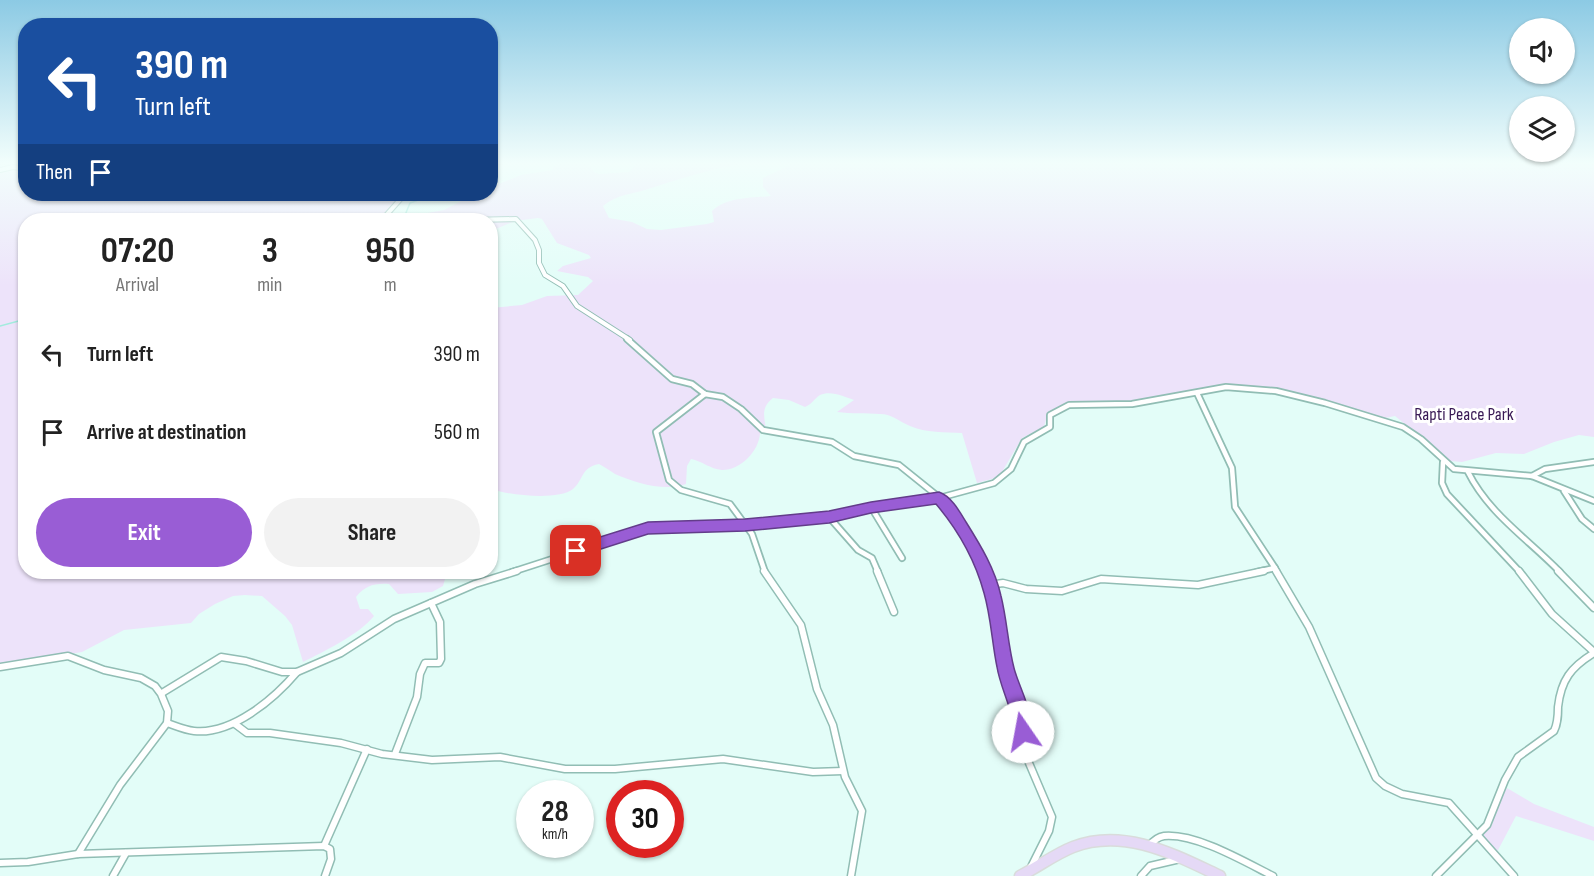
<!DOCTYPE html>
<html lang="en">
<head>
<meta charset="utf-8">
<style>
	:root { --surface:#fff; --page:#f2f2f2; --text:#222; --muted:#767676; --accent:#995dd5 }
	body { margin:0; font-family:"Sofia Sans Condensed",sans-serif; background:var(--page); color:var(--text); height:100vh; display:flex; flex-direction:column; font-size:22px; white-space:nowrap }
	* { box-sizing:border-box; margin:0 }
	p { font-size:20px; color:var(--muted) }
	.icon { flex:none; width:33px; height:33px; fill:none; stroke:currentColor; stroke-width:2; stroke-linecap:round; stroke-linejoin:round }
	.map { position:relative; flex:1; overflow:hidden }
	.drawer { position:absolute; left:18px; top:213px; width:480px; height:366px; display:flex; flex-direction:column; background:var(--surface); border-radius:24px; box-shadow:0 2px 4px #0004 }
	.drawer>* { flex:none }
	.top-card { position:absolute; left:18px; top:18px; width:480px; height:183px; border-radius:24px; box-shadow:0 2px 4px #0004; background:#1a4fa0; color:#fff; overflow:hidden }
	.controls { position:absolute; left:1509px; top:18px; display:grid; gap:12px }
	.controls a { display:grid; place-items:center; width:66px; height:66px; border-radius:50%; background:var(--surface); box-shadow:0 2px 4px #0004; font-size:30px }
	.speed { position:absolute; left:516px; top:780px; display:flex; gap:12px; font-size:30px; font-weight:700; text-align:center }
	.speed>* { display:grid; place-content:center; width:78px; height:78px; border-radius:50%; background:var(--surface); box-shadow:0 2px 4px #0004; line-height:1 }
	.speed small { font-size:15px; font-weight:400 }
	.speed .limit { border:9px solid #d22; background:#fff; color:#111 }
	.pin { position:absolute; display:grid; place-items:center; width:51px; height:51px; color:#fff; margin:-26px; border-radius:12px; box-shadow:0 3px 9px #0006 }
	.me { position:absolute; width:66px; margin:-33px; rotate:348deg; stroke-linejoin:round; filter:drop-shadow(0 0 4px #0008) }
	.turn { display:flex; align-items:center; gap:21px; height:126px; padding:0 18px; font-size:27px }
	.turn .icon { width:78px; height:78px; stroke-width:2.5 }
	.turn b { display:block; font-size:42px; line-height:51px }
	.then { display:flex; align-items:center; height:57px; padding:0 18px; background:#0003; gap:12px; font-size:22px }
	.eta { display:flex; justify-content:space-evenly; align-items:center; height:102px; text-align:center }
	.eta b { font-size:36px; font-weight:700; line-height:42px }
	.primary-button { display:flex; gap:12px; margin-top:auto; padding:12px 18px }
	.primary-button a { flex:1; height:69px; border-radius:36px; background:var(--accent); color:#fff; font-size:24px; font-weight:700; line-height:69px; text-align:center }
	.primary-button a+a { background:var(--page); color:var(--text) }
	ul { padding:0; list-style:none }
	li { display:flex; align-items:center; gap:18px; height:78px; padding:0 18px }
	li div { flex:1 }
	li b { display:block; font-size:22px }
	li em { font-style:normal }
	.map>svg:first-child { display:block }
	.green { fill:#ede3fa }
	.lines { fill:none; stroke-linecap:round; stroke-linejoin:round }
	.stream { stroke:#a3ecde; stroke-width:1.5 }
	.minor-far2-casing { stroke:#91bdb4; stroke-width:6 }
	.minor-far1-casing { stroke:#91bdb4; stroke-width:8 }
	.minor-casing { stroke:#91bdb4; stroke-width:9 }
	.primary-casing { stroke:#d9dcdb; stroke-width:13 }
	.minor-far2 { stroke:#fff; stroke-width:4 }
	.minor-far1 { stroke:#fff; stroke-width:4.5 }
	.minor { stroke:#fff; stroke-width:6 }
	.primary { stroke:#e5d9f6; stroke-width:10 }
	.route { fill:#995dd5; stroke:#633c8a; stroke-width:1.5 }
	.labels { text-anchor:middle; stroke-width:6; stroke-linejoin:round; paint-order:stroke }
	.park-label { font-size:18px; fill:#391a55; stroke:#fff }
</style>
</head>
<body>
<div class="map">
<svg width="1594" height="876" viewBox="0 0 1594 876">
	<rect width="100%" height="100%" fill="#e3fdf8"/>
	<g class="green">
		<path d="M 564,163 L 588,164 L 594,172 L 599,174 L 629,172 L 636,165 L 645,163 L 747,163 C 713,168 683,178 651,188 C 634,194 617,194 603,206 L 609,218 L 632,222 L 647,229 L 661,230 L 707,224 L 714,222 L 712,211 C 727,197 751,198 771,196 L 763,187 L 763,178 L 792,164 L 824,163 L 1594,163 L 1594,437 L 1579,435 L 1554,442 L 1524,454 L 1496,453 L 1462,462 L 1450,461 L 1395,416 L 1385,418 C 1332,405 1280,385 1225,384 C 1192,391 1159,398 1127,402 C 1100,405 1073,399 1048,412 L 1044,427 L 1022,438 L 999,477 L 977,483 L 962,433 C 945,432 926,433 910,426 C 900,422 892,414 880,414 C 866,413 852,414 837,412 L 854,400 C 845,397 831,390 820,395 C 814,399 812,404 805,407 L 789,400 L 773,398 C 761,407 764,416 766,429 L 760,433 C 759,451 741,470 722,470 C 710,469 702,461 691,459 L 687,466 L 686,484 C 664,492 636,483 615,474 C 610,471 605,467 599,464 C 580,468 584,480 573,489 C 558,501 508,495 491,489 L 491,308 L 522,305 L 547,296 L 578,295 L 593,281 L 588,277 L 557,271 L 563,266 L 591,258 L 589,255 L 557,243 L 542,219 L 538,218 L 515,221 L 491,231 L 490,220 L 409,220 L 416,215 L 444,210 L 475,194 L 490,194 L 491,187 L 521,175 L 553,170 L 553,166 Z"/>
		<path d="M 13,168 L 25,170 L 26,194 L 91,194 L 122,199 L 142,199 L 172,194 L 403,194 L 379,220 L 26,220 L 26,572 L 447,572 L 443,586 L 432,592 L 398,594 L 389,584 C 374,583 365,586 356,597 L 360,609 L 368,609 L 374,616 C 360,634 323,652 303,662 L 292,625 L 285,616 L 262,596 L 245,595 L 233,596 L 215,604 L 199,614 L 191,623 L 124,630 L 82,652 L 0,666 L 0,171 Z"/>
		<path d="M 1507,788 L 1534,804 L 1594,827 L 1594,841 L 1516,816 L 1497,852 L 1480,836 L 1492,825 L 1496,806 Z"/>
	</g>
	<g class="lines">
		<g class="stream">
			<path d="M 0,164 L 13,163"/>
			<path d="M 490,166 L 508,163"/>
			<path d="M 403,220 L 410,203 L 435,194"/>
			<path d="M 0,326 L 26,319"/>
		</g>
		<defs>
			<g id="minor-far2">
				<path d="M 0,170 L 13,167 L 26,169"/>
				<path d="M 95,194 L 143,197 L 163,194"/>
				<path d="M 382,220 L 405,194"/>
				<path d="M 468,220 L 516,219 L 535,240 L 539,250 L 539,263 L 545,275 L 563,286 L 577,306 L 630,340"/>
			</g>
			<g id="minor-far1">
				<path d="M 627,339 L 672,379 L 692,384 L 705,394 L 723,397 L 741,409 L 763,430 L 832,442 L 854,456 L 899,465 L 945,502 L 979,556 L 985,572"/>
				<path d="M 1197,393 L 1232,468 L 1235,507 L 1275,568 L 1257,572"/>
				<path d="M 705,394 L 656,432 L 669,480 L 681,490 L 730,504 L 752,534 L 765,572"/>
				<path d="M 1443,462 L 1442,483 L 1447,494 L 1520,572"/>
				<path d="M 1468,472 C 1489,514 1528,539 1560,572"/>
				<path d="M 1532,476 L 1545,469 L 1594,462"/>
				<path d="M 1564,491 L 1582,519 L 1594,529"/>
				<path d="M 871,507 L 902,558"/>
				<path d="M 829,517 L 858,550 L 872,558 L 878,572"/>
				<path d="M 1275,568 L 1277,572"/>
				<path d="M 512,572 L 648,528 L 745,525 L 829,517 L 871,507 L 928,501 L 994,483 L 1011,469 L 1024,442 L 1050,427 L 1050,415 L 1069,405 L 1132,404 L 1226,387 L 1276,391 L 1325,403 L 1403,427 L 1421,439 L 1454,469 L 1532,476 L 1594,501"/>
			</g>
			<g id="minor">
				<path d="M 764,571 L 801,625 L 817,689 L 833,725 L 845,777 L 862,811 L 851,876"/>
				<path d="M 877,571 L 894,612"/>
				<path d="M 984,571 L 993,595 L 1006,668 L 1020,713 L 1026,756 L 1052,817 L 1049,831 L 1030,869"/>
				<path d="M 1276,571 L 1309,627 L 1376,778 L 1385,786 L 1402,794 L 1449,803 L 1514,876"/>
				<path d="M 1519,571 L 1552,614 L 1594,652"/>
				<path d="M 1558,571 L 1594,608"/>
				<path d="M 989,585 L 1003,583 L 1026,589 L 1062,591 L 1101,579 L 1198,585 L 1264,571"/>
				<path d="M 0,667 L 68,656 L 104,670 L 141,678 L 155,686 L 161,694 L 168,711 L 167,723 L 120,785 L 78,854"/>
				<path d="M 162,693 L 221,657 L 246,661 L 282,672 L 297,672 L 341,653 L 394,619 L 475,584 L 517,571"/>
				<path d="M 167,723 C 176,726 184,730 194,731 C 232,735 274,699 297,672"/>
				<path d="M 235,724 L 247,733 L 270,733 L 341,743 L 382,754 L 432,760 L 500,757 L 565,769 L 615,769 L 723,759 L 813,772 L 843,771"/>
				<path d="M 395,754 L 417,697 L 420,674 L 425,663 L 439,663 L 441,659 L 440,622 L 431,603"/>
				<path d="M 324,846 L 367,749"/>
				<path d="M 1149,846 C 1153,841 1157,837 1164,836 C 1196,833 1245,862 1273,876"/>
				<path d="M 0,863 L 28,862 L 78,854 L 324,846 L 330,849 L 331,859 L 325,876"/>
				<path d="M 113,876 L 126,853"/>
				<path d="M 1141,876 L 1150,866 L 1180,859"/>
				<path d="M 1436,876 L 1487,825 L 1505,780 L 1518,757 L 1554,731 C 1558,723 1558,715 1558,707 C 1561,680 1571,667 1594,653"/>
			</g>
			<path id="primary" d="M 1020,876 C 1038,867 1055,854 1073,847 C 1124,827 1175,855 1220,876"/>
		</defs>
		<use href="#minor-far2" class="minor-far2-casing"/>
		<use href="#minor-far1" class="minor-far1-casing"/>
		<use href="#minor" class="minor-casing"/>
		<use href="#primary" class="primary-casing"/>
		<use href="#minor-far2" class="minor-far2"/>
		<use href="#minor-far1" class="minor-far1"/>
		<use href="#minor" class="minor"/>
		<use href="#primary" class="primary"/>
	</g>
	<linearGradient id="sky" x2="0" y2="1"><stop stop-color="#8ccae4"/><stop offset="0.57" stop-color="#f2fefc"/><stop offset="1" stop-color="#f2fefc" stop-opacity="0"/></linearGradient>
	<rect width="1594" height="286" fill="url(#sky)"/>
	<path class="route" d="M 939,492 C 951,496 960,512 966,522 C 981,546 995,569 1001,596 C 1007,620 1008,645 1014,668 C 1019,688 1038,719 1029,739 L 1023,741 L 1016,739 C 1012,729 1012,717 1009,707 C 1005,694 999,680 997,667 C 992,643 991,617 984,593 C 975,560 958,530 936,504 L 871,513 L 829,523 L 745,531 L 648,534 L 576,557 L 571,555 L 569,551 L 571,546 L 648,522 L 745,519 L 829,511 L 871,502 Z"/>
	<g class="labels">
		<g class="park-label">
			<text x="1464" y="420">Rapti Peace Park</text>
		</g>
	</g>
</svg>
<div class="controls">
<a><svg class="icon" aria-label="sound" viewBox="0 0 24 24"><path d="M4 9h4l5-4v14l-5-4H4zM17 9q2 3 0 6"/></svg></a>
<a><svg class="icon" aria-label="layers" viewBox="0 0 24 24"><path d="M12 4l9 5-9 5-9-5zM3 14l9 5 9-5"/></svg></a>
</div>
<div class="speed"><div>28<small>km/h</small></div><div class="limit">30</div></div>
<div class="pin" style="left:576px;top:551px;background:#d93025"><svg class="icon" aria-label="arrive" viewBox="0 0 24 24"><path d="M6 21V4h12l-3 4 3 4H6"/></svg></div>
<svg class="me" style="left:1023px;top:732px" viewBox="-20 -20 40 40"><circle r="19" fill="#fff"/><path d="M0-13L10 11 0 6-10 11z" fill="#995dd5"/></svg>
<div class="top-card">
<div class="turn"><svg class="icon" aria-label="left" viewBox="0 0 24 24"><path d="M17 20v-9H6M10 6l-5 5 5 5"/></svg><div><b>390 m</b>Turn left</div></div>
<div class="then">Then<svg class="icon" aria-label="arrive" viewBox="0 0 24 24"><path d="M6 21V4h12l-3 4 3 4H6"/></svg></div>
</div>
<section class="drawer">
<div class="eta">
<div><b>07:20</b><p>Arrival</p></div>
<div><b>3</b><p>min</p></div>
<div><b>950</b><p>m</p></div>
</div>
<ul>
<li><svg class="icon" aria-label="left" viewBox="0 0 24 24"><path d="M17 20v-9H6M10 6l-5 5 5 5"/></svg><div><b>Turn left</b></div><em>390 m</em></li>
<li><svg class="icon" aria-label="arrive" viewBox="0 0 24 24"><path d="M6 21V4h12l-3 4 3 4H6"/></svg><div><b>Arrive at destination</b></div><em>560 m</em></li>
</ul>
<div class="primary-button"><a>Exit</a><a>Share</a></div>
</section>
</div>
</body>
</html>
